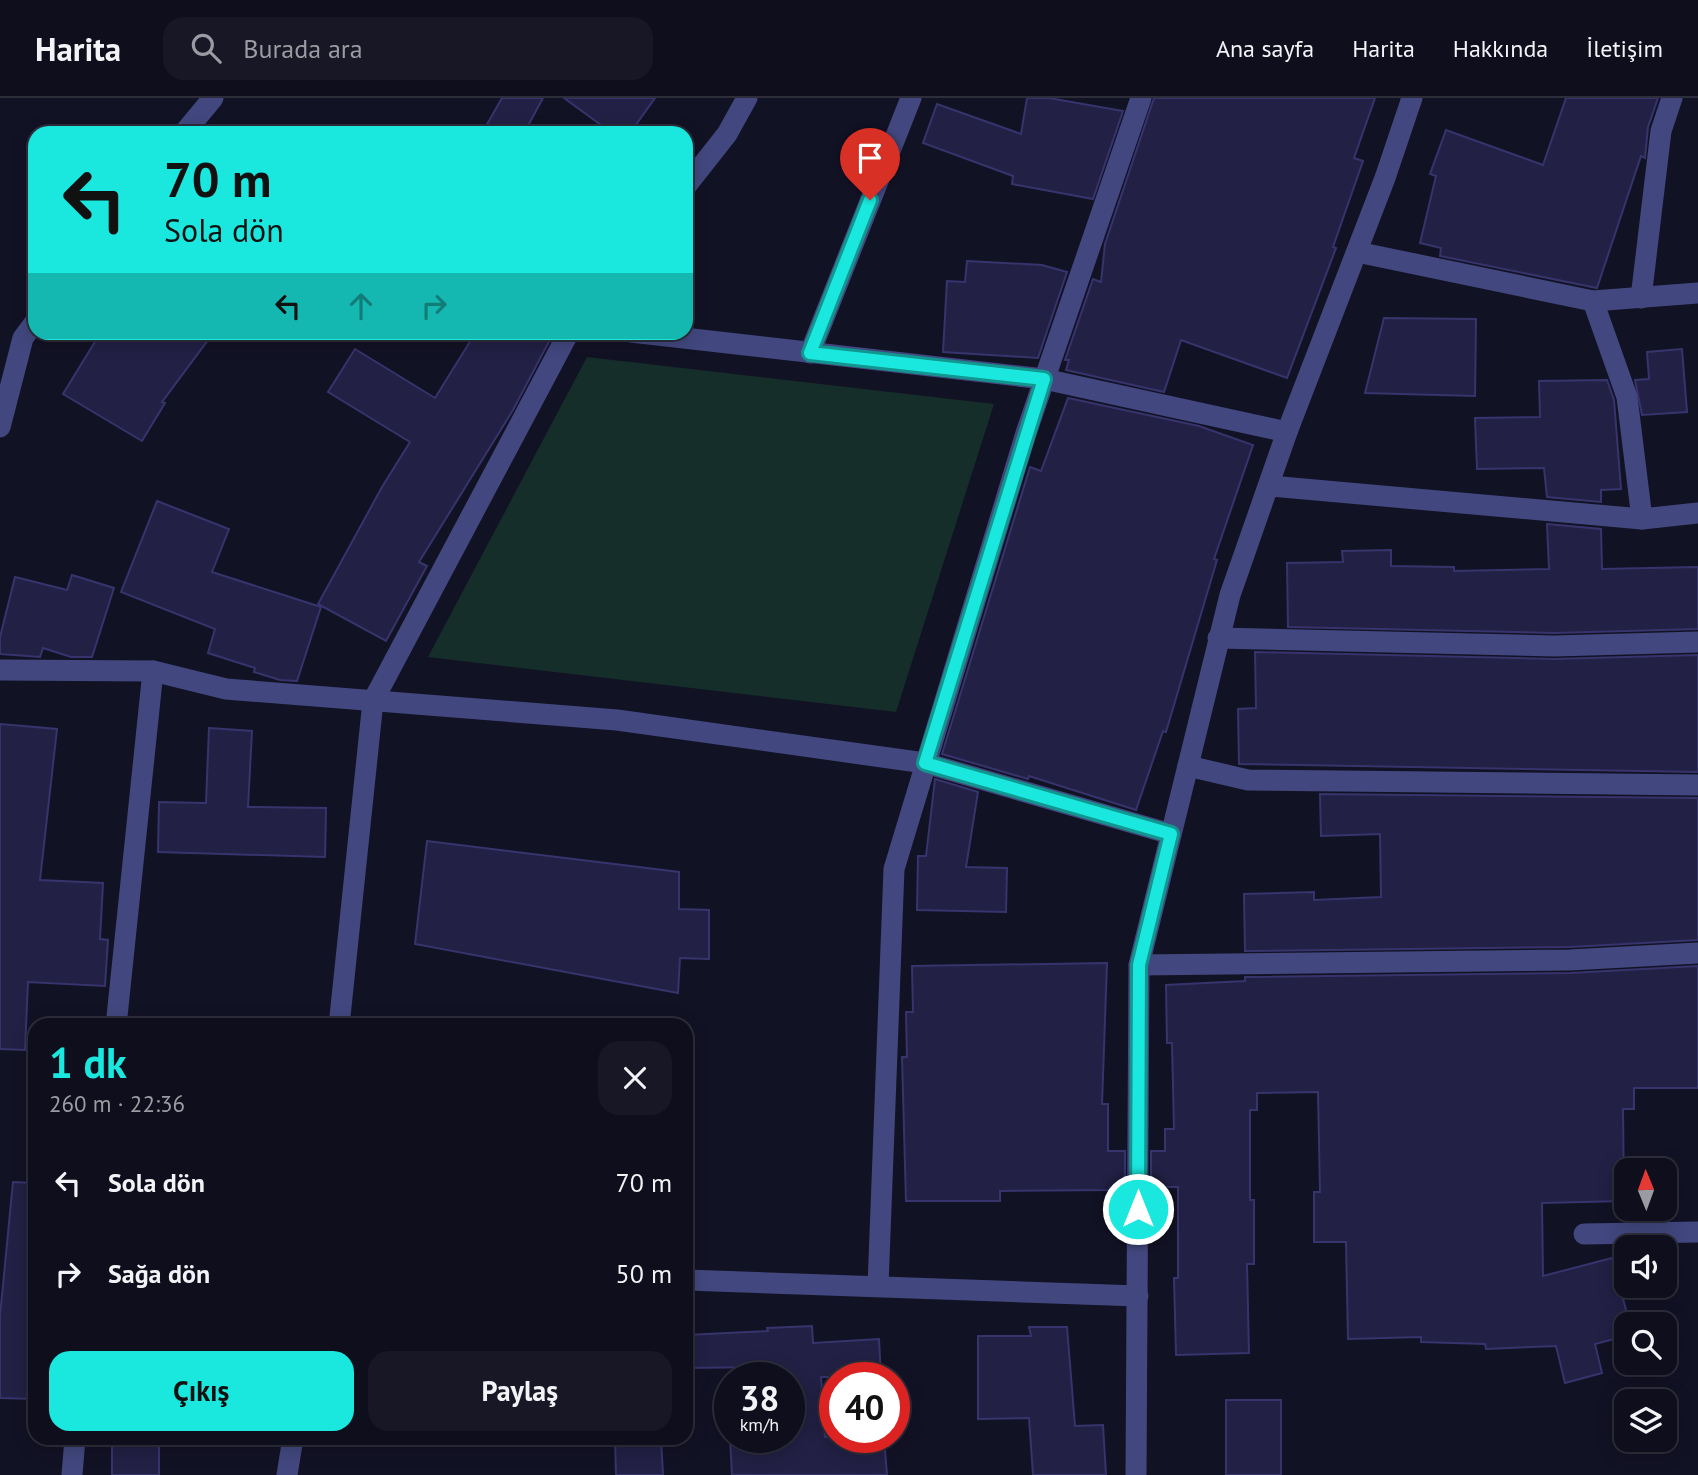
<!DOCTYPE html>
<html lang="tr">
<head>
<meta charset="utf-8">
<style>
	:root { --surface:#0e0e1c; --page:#171725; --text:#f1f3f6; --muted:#9b9ca3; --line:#2e2e3b; --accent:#1ae7dd }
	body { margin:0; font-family:"PT Sans",sans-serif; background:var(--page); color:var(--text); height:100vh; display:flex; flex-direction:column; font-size:26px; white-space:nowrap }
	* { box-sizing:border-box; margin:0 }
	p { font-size:23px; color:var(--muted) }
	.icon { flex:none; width:38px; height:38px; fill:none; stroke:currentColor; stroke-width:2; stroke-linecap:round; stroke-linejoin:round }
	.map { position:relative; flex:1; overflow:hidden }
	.panel { position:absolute; left:28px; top:920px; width:665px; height:427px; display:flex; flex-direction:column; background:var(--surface); border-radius:21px; box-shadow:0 4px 18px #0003,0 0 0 2px var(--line) }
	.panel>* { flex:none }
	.guide { position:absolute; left:28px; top:28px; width:665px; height:214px; border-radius:21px; box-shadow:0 4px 18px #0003,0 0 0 2px var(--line); background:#1ae7dd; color:#111; overflow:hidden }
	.needle { width:46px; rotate:359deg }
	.controls { position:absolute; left:1614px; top:1060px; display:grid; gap:14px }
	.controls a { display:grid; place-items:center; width:63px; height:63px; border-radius:14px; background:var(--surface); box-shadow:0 4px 18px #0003,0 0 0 2px var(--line); font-size:35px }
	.speed { position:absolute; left:714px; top:1264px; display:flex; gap:14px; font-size:35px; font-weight:700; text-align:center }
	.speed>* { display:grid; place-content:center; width:91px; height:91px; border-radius:50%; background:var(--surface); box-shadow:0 4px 18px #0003,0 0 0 2px var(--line); line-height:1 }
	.speed small { font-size:18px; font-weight:400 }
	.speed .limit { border:10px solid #d22; background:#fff; color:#111 }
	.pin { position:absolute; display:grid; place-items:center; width:60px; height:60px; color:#fff; margin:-72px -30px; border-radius:50% 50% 50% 0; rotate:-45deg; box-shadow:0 0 7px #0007 }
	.pin .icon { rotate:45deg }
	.me { position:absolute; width:77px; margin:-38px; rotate:0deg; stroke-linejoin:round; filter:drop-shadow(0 0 5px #0008) }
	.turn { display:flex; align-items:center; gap:24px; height:147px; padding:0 21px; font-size:32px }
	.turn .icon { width:91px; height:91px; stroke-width:2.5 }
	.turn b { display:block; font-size:49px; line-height:60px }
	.lanes { display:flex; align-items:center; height:66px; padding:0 21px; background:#0003; justify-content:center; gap:35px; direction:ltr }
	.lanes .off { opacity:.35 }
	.round { display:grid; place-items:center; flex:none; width:74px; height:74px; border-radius:21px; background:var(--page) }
	.summary { display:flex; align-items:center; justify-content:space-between; height:119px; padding:0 21px }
	h1 { font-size:42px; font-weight:700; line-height:52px; color:var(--accent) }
	.action { display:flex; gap:14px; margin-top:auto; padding:14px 21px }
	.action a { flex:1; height:80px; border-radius:21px; background:var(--accent); color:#111; font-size:28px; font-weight:700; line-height:80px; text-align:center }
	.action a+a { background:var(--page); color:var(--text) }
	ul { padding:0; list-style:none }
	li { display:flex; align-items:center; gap:21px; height:91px; padding:0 21px }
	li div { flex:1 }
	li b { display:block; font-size:26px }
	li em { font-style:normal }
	header { display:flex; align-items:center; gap:42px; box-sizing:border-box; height:98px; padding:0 35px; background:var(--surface); border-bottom:2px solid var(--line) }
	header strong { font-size:33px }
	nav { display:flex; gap:38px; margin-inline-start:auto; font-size:24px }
	.search { width:490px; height:63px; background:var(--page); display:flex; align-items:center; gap:18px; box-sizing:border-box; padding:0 24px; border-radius:21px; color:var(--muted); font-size:26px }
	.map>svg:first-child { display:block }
	.green { fill:#152e2a }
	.building { fill:#222044; stroke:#37346d; stroke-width:2 }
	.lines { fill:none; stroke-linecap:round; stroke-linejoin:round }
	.minor { stroke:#42487f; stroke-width:21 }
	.route-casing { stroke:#119690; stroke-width:18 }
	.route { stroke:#1ae7dd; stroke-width:12 }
</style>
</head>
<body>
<header>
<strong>Harita</strong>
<div class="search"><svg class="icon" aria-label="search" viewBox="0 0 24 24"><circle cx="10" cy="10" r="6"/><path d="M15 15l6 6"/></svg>Burada ara</div>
<nav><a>Ana sayfa</a><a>Harita</a><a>Hakkında</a><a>İletişim</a></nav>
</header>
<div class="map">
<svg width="1698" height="1377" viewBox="0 0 1698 1377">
	<rect width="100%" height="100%" fill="#121225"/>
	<path class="green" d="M 587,259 L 994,306 L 896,614 L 428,559 Z"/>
	<g class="building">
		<path d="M 502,0 L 543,0 L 524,35 L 482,35 Z"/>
		<path d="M 564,0 L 655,0 L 630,35 L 612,35 Z"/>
		<path d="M 1027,0 L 1049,0 L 1123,13 L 1093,101 L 1012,86 L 1013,78 L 923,45 L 937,6 L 1021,36 Z"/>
		<path d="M 1154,0 L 1375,0 L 1354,60 L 1363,63 L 1333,149 L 1336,150 L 1287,280 L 1181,242 L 1164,294 L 1066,272 L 1069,262 L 1065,262 L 1093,181 L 1101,184 L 1105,146 Z"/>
		<path d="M 1566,0 L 1658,0 L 1648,29 L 1645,60 L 1641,58 L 1597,190 L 1440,158 L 1441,150 L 1420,145 L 1436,78 L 1430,76 L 1446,32 L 1543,67 Z"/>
		<path d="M 967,163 L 1042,167 L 1067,174 L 1038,260 L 943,254 L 947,183 L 965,184 Z"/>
		<path d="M 1384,220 L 1476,221 L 1475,298 L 1365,295 Z"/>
		<path d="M 101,234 L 214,234 L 162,304 L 165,305 L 142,343 L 63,296 Z"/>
		<path d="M 476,234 L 554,234 L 513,312 L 419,464 L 427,468 L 386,543 L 318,506 L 382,389 L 410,344 L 328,294 L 355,251 L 435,300 Z"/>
		<path d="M 1682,251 L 1687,314 L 1642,317 L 1635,282 L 1649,281 L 1647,254 Z"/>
		<path d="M 1607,282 L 1614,302 L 1621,391 L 1601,392 L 1601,404 L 1547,399 L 1544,370 L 1477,371 L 1475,320 L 1540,319 L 1539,283 Z"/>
		<path d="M 1068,300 L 1199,328 L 1253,347 L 1214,461 L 1217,462 L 1166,634 L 1163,633 L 1136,712 L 1029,678 L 1028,681 L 942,656 L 1030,369 L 1041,373 Z"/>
		<path d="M 157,403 L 229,431 L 212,474 L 321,509 L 297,583 L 280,582 L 254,574 L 255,570 L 208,555 L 215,531 L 121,494 Z"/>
		<path d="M 1547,426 L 1601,431 L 1602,471 L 1698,469 L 1698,531 L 1554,535 L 1288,529 L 1287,465 L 1343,464 L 1342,453 L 1391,452 L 1391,468 L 1454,469 L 1454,473 L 1549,471 Z"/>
		<path d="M 72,477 L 114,490 L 92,559 L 71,559 L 43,550 L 40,559 L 0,556 L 0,539 L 15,479 L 67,492 Z"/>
		<path d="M 1255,554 L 1554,561 L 1698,557 L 1698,674 L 1239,666 L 1238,611 L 1256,610 Z"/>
		<path d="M 0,626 L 57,631 L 40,782 L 103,785 L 100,841 L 108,842 L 105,888 L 28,884 L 25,952 L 0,951 Z"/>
		<path d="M 209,630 L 252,633 L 248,709 L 326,710 L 325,759 L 158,754 L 159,704 L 206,705 Z"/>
		<path d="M 935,681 L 978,694 L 966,769 L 1007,770 L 1006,814 L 917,812 L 918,758 L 926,758 Z"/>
		<path d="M 1320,696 L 1698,700 L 1698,842 L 1570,849 L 1245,853 L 1244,796 L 1314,794 L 1314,802 L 1381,799 L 1380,736 L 1321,738 Z"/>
		<path d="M 427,743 L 679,774 L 679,811 L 709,812 L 709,861 L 680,860 L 678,895 L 415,846 Z"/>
		<path d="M 1107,865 L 1102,1006 L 1108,1006 L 1108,1053 L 1125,1053 L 1125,1089 L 1110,1089 L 1110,1092 L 1000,1093 L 1000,1103 L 906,1103 L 902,959 L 907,959 L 906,914 L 913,914 L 912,868 Z"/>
		<path d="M 1698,868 L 1698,990 L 1634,990 L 1634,1011 L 1623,1011 L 1624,1103 L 1542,1105 L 1543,1178 L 1612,1160 L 1626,1212 L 1626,1238 L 1595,1246 L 1602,1275 L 1565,1285 L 1556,1248 L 1486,1251 L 1485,1246 L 1421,1244 L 1421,1239 L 1348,1241 L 1346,1144 L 1314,1144 L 1314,1094 L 1320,1094 L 1318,994 L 1257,995 L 1257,1012 L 1250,1012 L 1250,1102 L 1254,1102 L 1254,1166 L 1247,1166 L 1249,1255 L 1176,1257 L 1174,1180 L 1178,1180 L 1178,1089 L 1151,1089 L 1151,1053 L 1165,1053 L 1165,1031 L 1174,1031 L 1172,945 L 1167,945 L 1166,887 L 1245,883 L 1245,879 L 1570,875 Z"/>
		<path d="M 13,1084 L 35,1085 L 35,1301 L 0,1300 L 0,1218 Z"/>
		<path d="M 812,1228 L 813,1245 L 879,1241 L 881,1279 L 821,1279 L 825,1339 L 884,1339 L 887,1377 L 732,1377 L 730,1341 L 789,1339 L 789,1279 L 770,1279 L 770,1269 L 686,1270 L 686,1237 L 768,1233 L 767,1230 Z"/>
		<path d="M 1029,1229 L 1067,1229 L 1075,1328 L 1103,1327 L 1106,1377 L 1033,1377 L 1029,1320 L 978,1321 L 978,1238 L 1031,1238 Z"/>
		<rect x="1226" y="1302" width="55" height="75"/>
		<rect x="112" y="1340" width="47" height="37"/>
		<path d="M 615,1340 L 661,1340 L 663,1377 L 616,1377 Z"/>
	</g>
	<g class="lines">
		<g class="minor">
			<path d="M 184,35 L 213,0"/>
			<path d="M 686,88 L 727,36 L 747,0"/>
			<path d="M 1357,154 L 1593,203 L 1698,195"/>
			<path d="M 1641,200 L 1661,33 L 1672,0"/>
			<path d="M 1593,203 L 1627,299 L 1642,421"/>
			<path d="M 631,234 L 1044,281 L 1287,334"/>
			<path d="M 810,255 L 911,0"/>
			<path d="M 0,329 L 23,240 L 35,224"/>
			<path d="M 1270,388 L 1642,421 L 1698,415"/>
			<path d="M 1218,540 L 1554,548 L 1698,544"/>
			<path d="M 0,572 L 153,573 L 226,591 L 617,622 L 925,665 L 1171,736"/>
			<path d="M 1188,668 L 1248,682 L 1698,687"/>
			<path d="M 1139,867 L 1570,862 L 1698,855"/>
			<path d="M 116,928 L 153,573"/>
			<path d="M 339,928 L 373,603 L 569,234"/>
			<path d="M 1584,1136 L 1698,1134"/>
			<path d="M 686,1182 L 1138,1198"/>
			<path d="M 878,1188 L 894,771 L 1026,335 L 1141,0"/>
			<path d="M 72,1377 L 75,1340"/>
			<path d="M 287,1377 L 293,1340"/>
			<path d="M 1136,1377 L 1139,867 L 1230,497 L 1287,334 L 1385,80 L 1412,0"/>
		</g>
	</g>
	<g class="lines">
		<defs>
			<path id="route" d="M 870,102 L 810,255 L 1044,281 L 925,665 L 1171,736 L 1139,867 L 1138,1111"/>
		</defs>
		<use href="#route" class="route-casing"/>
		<use href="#route" class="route"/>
	</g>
</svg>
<div class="controls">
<a><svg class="needle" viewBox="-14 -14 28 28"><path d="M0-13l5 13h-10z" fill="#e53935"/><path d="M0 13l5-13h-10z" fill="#9b9ca3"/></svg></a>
<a><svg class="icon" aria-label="sound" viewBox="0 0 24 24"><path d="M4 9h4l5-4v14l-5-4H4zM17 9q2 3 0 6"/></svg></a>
<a><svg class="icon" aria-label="search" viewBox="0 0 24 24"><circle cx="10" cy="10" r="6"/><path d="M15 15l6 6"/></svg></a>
<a><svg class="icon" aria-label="layers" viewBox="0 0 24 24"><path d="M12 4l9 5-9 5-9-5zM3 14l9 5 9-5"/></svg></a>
</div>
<div class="speed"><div>38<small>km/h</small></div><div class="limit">40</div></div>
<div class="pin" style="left:870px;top:102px;background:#d93025"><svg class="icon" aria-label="arrive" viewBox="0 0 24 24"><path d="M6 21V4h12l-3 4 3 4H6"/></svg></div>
<svg class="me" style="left:1138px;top:1111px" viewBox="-20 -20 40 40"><circle r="17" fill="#1ae7dd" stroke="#fff" stroke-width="3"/><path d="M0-11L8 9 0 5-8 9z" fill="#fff"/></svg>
<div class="guide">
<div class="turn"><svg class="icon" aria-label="left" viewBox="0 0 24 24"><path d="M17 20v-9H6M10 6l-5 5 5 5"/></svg><div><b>70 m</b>Sola dön</div></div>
<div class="lanes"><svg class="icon" aria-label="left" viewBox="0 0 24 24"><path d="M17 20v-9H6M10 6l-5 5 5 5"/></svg><svg class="icon off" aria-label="ahead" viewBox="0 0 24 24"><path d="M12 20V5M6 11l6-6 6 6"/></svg><svg class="icon off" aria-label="right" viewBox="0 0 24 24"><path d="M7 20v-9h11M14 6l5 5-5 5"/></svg></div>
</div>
<section class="panel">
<div class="summary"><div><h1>1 dk</h1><p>260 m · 22:36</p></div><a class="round"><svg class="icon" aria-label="close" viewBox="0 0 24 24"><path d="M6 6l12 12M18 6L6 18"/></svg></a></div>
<ul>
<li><svg class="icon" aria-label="left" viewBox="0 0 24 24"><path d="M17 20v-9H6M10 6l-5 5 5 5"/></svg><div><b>Sola dön</b></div><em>70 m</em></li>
<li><svg class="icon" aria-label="right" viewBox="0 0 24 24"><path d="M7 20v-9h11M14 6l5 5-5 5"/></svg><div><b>Sağa dön</b></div><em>50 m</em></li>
</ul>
<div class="action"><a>Çıkış</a><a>Paylaş</a></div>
</section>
</div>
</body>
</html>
